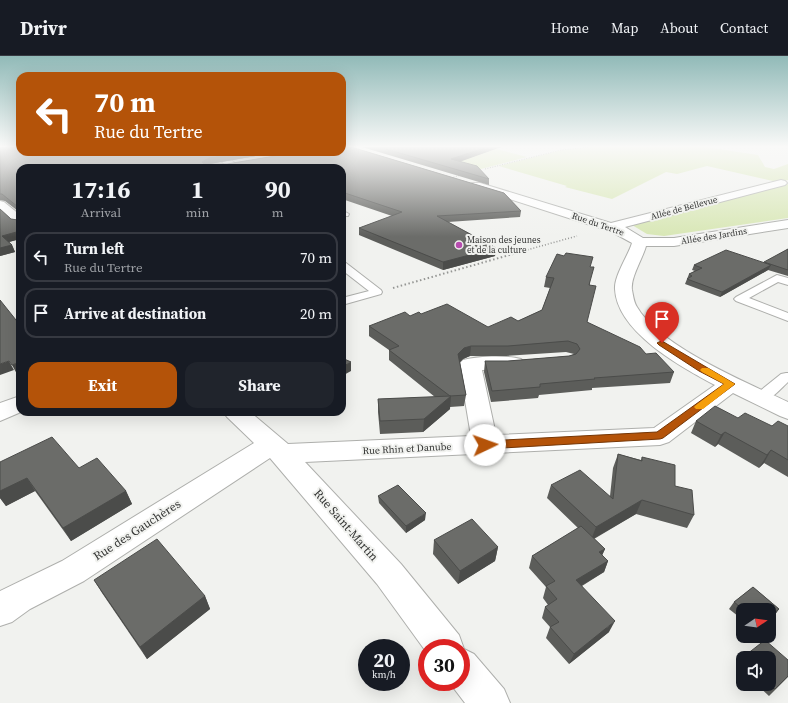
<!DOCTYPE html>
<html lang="en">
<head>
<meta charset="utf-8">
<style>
	:root { --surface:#171b24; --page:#20242c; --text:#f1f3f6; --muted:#9ea1a6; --line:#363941; --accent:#b45309 }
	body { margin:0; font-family:"Source Serif 4",serif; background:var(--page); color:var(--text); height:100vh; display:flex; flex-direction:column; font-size:15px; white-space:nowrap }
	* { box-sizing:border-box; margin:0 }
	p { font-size:13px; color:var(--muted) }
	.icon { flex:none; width:22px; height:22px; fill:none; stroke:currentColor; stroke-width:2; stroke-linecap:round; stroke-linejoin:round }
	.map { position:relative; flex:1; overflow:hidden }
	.side { position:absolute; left:16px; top:108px; width:330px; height:252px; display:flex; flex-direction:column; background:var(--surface); border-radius:12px; box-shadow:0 4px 16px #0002 }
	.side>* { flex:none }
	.top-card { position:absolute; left:16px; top:16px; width:330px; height:84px; border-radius:12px; box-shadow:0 4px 16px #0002; background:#b45309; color:#fff; overflow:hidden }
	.needle { width:26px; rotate:77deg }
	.fabs { position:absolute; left:736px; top:547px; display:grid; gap:8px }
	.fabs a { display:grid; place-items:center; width:40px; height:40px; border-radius:8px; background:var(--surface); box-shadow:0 4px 16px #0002; font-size:20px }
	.speed { position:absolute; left:358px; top:583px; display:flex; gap:8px; font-size:20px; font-weight:700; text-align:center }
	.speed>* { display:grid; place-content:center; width:52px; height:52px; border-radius:50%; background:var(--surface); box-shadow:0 4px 16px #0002; line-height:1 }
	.speed small { font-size:10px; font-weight:400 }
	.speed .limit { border:6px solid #d22; background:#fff; color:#111 }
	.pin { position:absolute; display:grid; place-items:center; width:34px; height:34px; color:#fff; margin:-41px -17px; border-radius:50% 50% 50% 0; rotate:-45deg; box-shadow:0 0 4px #0007 }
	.pin .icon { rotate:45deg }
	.me { position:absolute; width:44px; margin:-22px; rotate:87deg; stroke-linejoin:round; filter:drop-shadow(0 0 3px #0008) }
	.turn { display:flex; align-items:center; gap:14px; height:84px; padding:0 12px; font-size:18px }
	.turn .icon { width:52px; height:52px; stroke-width:2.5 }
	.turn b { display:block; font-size:28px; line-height:34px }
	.eta { display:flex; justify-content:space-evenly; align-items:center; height:68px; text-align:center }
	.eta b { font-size:24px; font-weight:700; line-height:28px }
	.button { display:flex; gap:8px; margin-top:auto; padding:8px 12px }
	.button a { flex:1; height:46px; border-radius:12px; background:var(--accent); color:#fff; font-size:16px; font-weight:700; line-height:46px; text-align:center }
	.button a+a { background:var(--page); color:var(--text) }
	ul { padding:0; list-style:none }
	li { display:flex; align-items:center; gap:12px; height:50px; margin:0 8px 6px; padding:0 4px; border:2px solid var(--line); border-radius:12px }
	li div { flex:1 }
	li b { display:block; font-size:15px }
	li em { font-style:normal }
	header { display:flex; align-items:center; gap:24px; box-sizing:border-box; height:56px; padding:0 20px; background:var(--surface); border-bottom:1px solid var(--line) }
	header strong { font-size:19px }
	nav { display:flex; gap:22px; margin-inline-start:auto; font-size:14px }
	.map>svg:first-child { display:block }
	.green { fill:#d8e7b5 }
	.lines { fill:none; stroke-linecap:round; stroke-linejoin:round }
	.service-casing { stroke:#aeafac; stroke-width:2 }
	.minor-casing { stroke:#aeafac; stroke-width:2 }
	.path-far2 { stroke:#959694; stroke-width:1; stroke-dasharray:1 1.5; stroke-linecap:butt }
	.path-far1 { stroke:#959694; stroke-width:1.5; stroke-dasharray:1 2; stroke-linecap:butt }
	.path { stroke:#959694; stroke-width:2; stroke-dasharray:1.5 2.5; stroke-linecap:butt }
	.service { fill:#fff; fill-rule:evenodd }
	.minor { fill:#fff; fill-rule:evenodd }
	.wall { fill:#5c5d5a }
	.shaded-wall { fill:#4b4c4a }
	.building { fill:#6b6c69; stroke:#4b4c4a }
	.route { fill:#b45309; stroke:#753606 }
	.slow { fill:#f59e0b }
	.poi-dot { fill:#b74daf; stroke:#f1f2ef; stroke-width:1.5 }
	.labels { text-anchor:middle; stroke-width:4; stroke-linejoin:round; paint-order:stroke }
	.far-street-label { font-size:9px; fill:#323332; stroke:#f1f2ef }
	.far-poi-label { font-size:9px; fill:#323332; stroke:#f1f2ef; text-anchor:start }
	.street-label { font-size:10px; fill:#323332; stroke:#f1f2ef }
	.near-street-label { font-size:12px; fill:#323332; stroke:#f1f2ef }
</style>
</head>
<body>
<header>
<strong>Drivr</strong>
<nav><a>Home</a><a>Map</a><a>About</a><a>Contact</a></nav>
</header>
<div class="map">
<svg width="788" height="647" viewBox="0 0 788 647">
	<rect width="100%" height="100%" fill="#f1f2ef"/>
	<g class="green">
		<path d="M 398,91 L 489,91 L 527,101 L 477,114 Z"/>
		<path d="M 592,91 L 706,91 L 758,99 L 765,111 L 774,113 L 788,108 L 788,124 L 777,126 L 707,110 L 677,118 L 666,116 L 612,143 L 565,131 L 567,130 L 499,110 L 562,94 Z"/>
		<path d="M 788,128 L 788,162 L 664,180 L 647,178 L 632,169 Z"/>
	</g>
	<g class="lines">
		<defs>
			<g id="service">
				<path d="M 342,154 L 349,158 L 348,160 L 342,160 Z"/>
				<path d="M 342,206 L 346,207 L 381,234 L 382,236 L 381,238 L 342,249 L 342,242 L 369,235 L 342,214 Z"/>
				<path d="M 777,219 L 788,222 L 788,229 L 778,226 L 749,242 L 788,257 L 788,265 L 736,245 L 734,243 L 736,241 Z"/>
				<path d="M 786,317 L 788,317 L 788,326 C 779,334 768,349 755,345 L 753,342 L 755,339 L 781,318 Z"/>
			</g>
			<g id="minor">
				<path d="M 210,96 L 221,96 L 236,108 L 235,110 L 227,110 Z"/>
				<path d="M 781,124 L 785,125 L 787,127 L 785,129 L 625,171 L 643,182 L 674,182 L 788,164 L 788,172 L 674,190 L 646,190 C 643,202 630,222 632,234 C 633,239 634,247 637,251 C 659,290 747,327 788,346 L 788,363 L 780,360 L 733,337 L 669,386 L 660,389 L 305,406 L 401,508 L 459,579 L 464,593 L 474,598 L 504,633 L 510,647 L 465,647 L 449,626 L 461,626 L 461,592 L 427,592 L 427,597 L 377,528 L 270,402 L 84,525 L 30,553 L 12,566 L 0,570 L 0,535 L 62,505 L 254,387 L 227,361 L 223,356 L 250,356 L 288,388 L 471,380 L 459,308 L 463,304 C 478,300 506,299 521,303 L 525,307 L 521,311 L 514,313 L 482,314 L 496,379 L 654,372 L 715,329 C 681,311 617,276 615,233 C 614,220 628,200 632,187 L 612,176 L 472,131 L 470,129 L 472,127 L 480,127 L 611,167 Z"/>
				<path d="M 0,145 L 4,146 L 20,159 L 20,170 L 15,169 L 0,156 Z"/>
				<path d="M 20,340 L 21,356 L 0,365 L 0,347 Z"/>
			</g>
		</defs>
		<use href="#service" class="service-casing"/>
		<use href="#minor" class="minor-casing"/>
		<g class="path-far2">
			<path d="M 485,113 L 561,94 L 590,91"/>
			<path d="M 451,122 L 461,119"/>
		</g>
		<path class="path-far1" d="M 516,197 L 577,180"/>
		<path class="path" d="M 393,232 L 520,196"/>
		<use href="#service" class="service"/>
		<use href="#minor" class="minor"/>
	</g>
	<g class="wall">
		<path d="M 0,91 L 20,91 L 20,96 L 279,96 L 209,108 L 227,108 L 299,96 L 342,96 L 342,91 L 351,91 L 504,137 L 521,155 L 520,161 L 448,166 L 496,192 L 495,200 L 443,214 L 359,179 L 359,172 L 392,160 L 342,143 L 342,112 L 20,112 L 20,183 L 9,186 L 12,189 L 15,196 L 0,200 L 0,153 L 11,163 L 18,164 L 18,155 L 5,145 L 0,144 Z"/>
		<path d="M 362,91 L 501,91 L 460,105 L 489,123 L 489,129 Z"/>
		<path d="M 788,193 L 788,220 L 768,214 L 720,241 L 685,228 L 689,218 L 695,215 L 692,214 L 694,209 L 764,207 Z"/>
		<path d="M 591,211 L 587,266 L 646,298 L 674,316 L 670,327 L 592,332 L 592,334 L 539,339 L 538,342 L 491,346 L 484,316 L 485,305 L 508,305 L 569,300 L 574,298 L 566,296 L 506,300 L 470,300 L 463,303 L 460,306 L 466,339 L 464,350 L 450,351 L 450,353 L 423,376 L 380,378 L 378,356 L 378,343 L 435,341 L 389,304 L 389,294 L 369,280 L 369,270 L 410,260 L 421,258 L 488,271 L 518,265 L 542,254 L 550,232 L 544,231 L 546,221 Z"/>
		<path d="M 738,362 L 772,370 L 788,370 L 788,421 L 764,407 L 759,412 L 718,388 L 715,391 L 691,377 L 696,365 Z"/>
		<path d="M 618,398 L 641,404 L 642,401 L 675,430 L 694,459 L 687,472 L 636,458 L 594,483 L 605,493 L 602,499 L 608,505 L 604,516 L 582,530 L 609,576 L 569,608 L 546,582 L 550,571 L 542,562 L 545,551 L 548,549 L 543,542 L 546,531 L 529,512 L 532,500 L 578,472 L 547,442 L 551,429 L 610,440 L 613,412 Z"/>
		<path d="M 0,406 L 79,412 L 126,435 L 132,448 L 71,485 L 35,435 L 6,450 L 0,442 Z"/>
		<path d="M 378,440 L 425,464 L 406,477 L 379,447 Z"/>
		<path d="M 434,484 L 498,491 L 495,505 L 458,528 L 433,498 Z"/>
		<path d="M 94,524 L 205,540 L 210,553 L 147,603 L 102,537 Z"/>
		<path d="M 753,531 L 779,553 L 774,560 L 769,564 L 769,554 L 743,554 L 743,564 L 729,553 L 734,546 Z"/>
		<path d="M 742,602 L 788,604 L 788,621 L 769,640 L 756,628 L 769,628 L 743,602 L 743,615 L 736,608 Z"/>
	</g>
	<g class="shaded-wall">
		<path d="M 487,91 L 501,91 L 451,109 L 451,103 Z"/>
		<path d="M 246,96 L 279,96 L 210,108 L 204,112 L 202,106 L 209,102 Z"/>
		<path d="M 20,175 L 20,183 L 5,187 L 2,180 Z"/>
		<path d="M 12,189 L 15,196 L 0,200 L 0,192 Z"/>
		<path d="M 496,192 L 495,200 L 443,214 L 443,206 Z"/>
		<path d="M 771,209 L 768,214 L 720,241 L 722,236 Z"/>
		<path d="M 471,290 L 470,300 L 463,303 L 458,308 L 458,298 L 464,292 Z"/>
		<path d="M 9,305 L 14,314 L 0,319 L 0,308 Z"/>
		<path d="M 20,306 L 20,317 L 17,318 L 12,309 Z"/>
		<path d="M 351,306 L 351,315 L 342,320 L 342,311 Z"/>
		<path d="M 451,340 L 450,353 L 423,376 L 424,363 Z"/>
		<path d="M 725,376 L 718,388 L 715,391 L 721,379 Z"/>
		<path d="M 771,394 L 764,407 L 759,412 L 767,399 Z"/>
		<path d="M 27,422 L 35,435 L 6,450 L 0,442 L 0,435 Z"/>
		<path d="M 126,435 L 132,448 L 71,485 L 63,472 Z"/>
		<path d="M 642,444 L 636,458 L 591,484 L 596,471 Z"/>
		<path d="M 426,457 L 425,464 L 406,477 L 406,470 Z"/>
		<path d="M 498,491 L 495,505 L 458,528 L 460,515 Z"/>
		<path d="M 605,493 L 600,504 L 599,496 Z"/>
		<path d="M 608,505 L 604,516 L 572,535 L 576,524 Z"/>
		<path d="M 205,540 L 210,553 L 147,603 L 140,591 Z"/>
		<path d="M 779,553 L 774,560 L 769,564 L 769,561 Z"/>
		<path d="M 615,565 L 609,576 L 569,608 L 574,598 Z"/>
	</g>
	<g class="building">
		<path d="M 0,91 L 20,91 L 20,96 L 246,96 L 209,102 L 202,106 L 204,108 L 227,108 L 299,96 L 342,96 L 342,91 L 351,91 L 504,137 L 521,155 L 437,160 L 496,192 L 443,206 L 359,172 L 402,156 L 342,136 L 342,112 L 20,112 L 20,175 L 2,180 L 12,189 L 0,192 L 0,153 L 11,163 L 18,164 L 18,151 L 2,138 L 0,138 Z"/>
		<path d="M 379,91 L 487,91 L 451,103 L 477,110 L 489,123 Z"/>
		<path d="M 788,193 L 788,214 L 764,206 Z"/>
		<path d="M 726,194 L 771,209 L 722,236 L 687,223 L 692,220 L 689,218 L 702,212 L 694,209 Z"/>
		<path d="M 566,197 L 593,201 L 590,211 L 594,211 L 589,229 L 596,230 L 587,266 L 640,291 L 646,298 L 656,297 L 674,316 L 594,322 L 595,323 L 540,328 L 540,331 L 492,335 L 485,305 L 508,305 L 569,300 L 576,298 L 580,293 L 577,288 L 568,285 L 508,290 L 471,290 L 464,292 L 458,298 L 466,339 L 450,340 L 389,294 L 399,290 L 369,270 L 405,256 L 410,260 L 419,256 L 421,258 L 447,248 L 488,271 L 511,261 L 518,265 L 542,254 L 554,222 L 546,221 L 557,198 L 564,200 Z"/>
		<path d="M 0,244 L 20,269 L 20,306 L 12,309 L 9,305 L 0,308 Z"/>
		<path d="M 342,302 L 351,306 L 342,311 Z"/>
		<path d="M 451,340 L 424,363 L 380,365 L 378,343 Z"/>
		<path d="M 715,350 L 738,362 L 745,357 L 772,370 L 778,365 L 788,370 L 788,404 L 771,394 L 767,399 L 725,376 L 721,379 L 696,365 Z"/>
		<path d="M 52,381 L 79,412 L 97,402 L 126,435 L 63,472 L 27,422 L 0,435 L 0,406 Z"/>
		<path d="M 618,398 L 642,405 L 642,401 L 675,409 L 675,430 L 692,434 L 694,459 L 642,444 L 596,471 L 551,429 L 580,414 L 613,443 Z"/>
		<path d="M 398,429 L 426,457 L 406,470 L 378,440 Z"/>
		<path d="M 472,463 L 498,491 L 460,515 L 434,484 Z"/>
		<path d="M 581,470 L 605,493 L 599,496 L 608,505 L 576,524 L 615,565 L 574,598 L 550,571 L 559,566 L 545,551 L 557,543 L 546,530 L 555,525 L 532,500 Z"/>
		<path d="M 157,483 L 205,540 L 140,591 L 94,524 Z"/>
		<path d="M 753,531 L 779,553 L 769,561 L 769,554 L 744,554 L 734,546 Z"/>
		<path d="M 765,584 L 788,604 L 788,620 L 775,633 L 769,628 L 769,602 L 743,602 L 743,603 L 742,602 Z"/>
	</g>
	<linearGradient id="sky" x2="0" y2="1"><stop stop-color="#91bab8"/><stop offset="0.5" stop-color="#f9f9f8"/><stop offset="1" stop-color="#f9f9f8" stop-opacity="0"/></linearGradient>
	<rect width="788" height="181" fill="url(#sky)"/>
	<path class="route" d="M 662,285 L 735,328 L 663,382 L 660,383 L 485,393 L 481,392 L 480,389 L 481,386 L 485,385 L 657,376 L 724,328 L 699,315 L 659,289 L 657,287 L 659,286 Z"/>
	<path class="slow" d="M 702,312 L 708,312 L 735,328 L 703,353 L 696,353 L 694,351 L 696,349 L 724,328 L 702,316 L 700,314 Z"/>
	<circle class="poi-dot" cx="459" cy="189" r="4"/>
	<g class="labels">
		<g class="far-street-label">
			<text transform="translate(684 152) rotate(-15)" y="3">Allée de Bellevue</text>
			<text transform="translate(598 168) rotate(19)" y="3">Rue du Tertre</text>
			<text transform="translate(714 180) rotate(-9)" y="3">Allée des Jardins</text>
		</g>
		<g class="far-poi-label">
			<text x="467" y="187">Maison des jeunes<tspan x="467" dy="10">et de la culture</tspan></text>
		</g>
		<g class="street-label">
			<text transform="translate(407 392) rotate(-3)" y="4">Rue Rhin et Danube</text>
		</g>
		<g class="near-street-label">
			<text transform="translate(346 469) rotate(49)" y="4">Rue Saint-Martin</text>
			<text transform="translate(137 474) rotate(-33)" y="4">Rue des Gauchères</text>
		</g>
	</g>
</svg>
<div class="fabs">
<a><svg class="needle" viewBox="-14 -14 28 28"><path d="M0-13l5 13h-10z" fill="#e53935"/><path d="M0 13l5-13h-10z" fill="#9ea1a6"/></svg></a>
<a><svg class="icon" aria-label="sound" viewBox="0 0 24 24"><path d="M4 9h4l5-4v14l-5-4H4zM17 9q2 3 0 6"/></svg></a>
</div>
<div class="speed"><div>20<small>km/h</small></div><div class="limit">30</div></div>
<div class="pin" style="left:662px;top:287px;background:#d93025"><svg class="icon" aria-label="arrive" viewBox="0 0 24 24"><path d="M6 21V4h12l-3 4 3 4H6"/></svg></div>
<svg class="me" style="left:485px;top:389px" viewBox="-20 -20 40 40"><circle r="19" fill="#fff"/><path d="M0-13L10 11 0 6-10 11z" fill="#b45309"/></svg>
<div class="top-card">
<div class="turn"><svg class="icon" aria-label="left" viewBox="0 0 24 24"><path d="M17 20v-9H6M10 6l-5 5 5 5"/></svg><div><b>70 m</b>Rue du Tertre</div></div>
</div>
<section class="side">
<div class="eta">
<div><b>17:16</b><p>Arrival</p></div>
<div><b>1</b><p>min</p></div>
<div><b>90</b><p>m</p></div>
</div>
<ul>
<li><svg class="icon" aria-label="left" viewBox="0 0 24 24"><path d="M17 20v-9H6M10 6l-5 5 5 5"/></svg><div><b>Turn left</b><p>Rue du Tertre</p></div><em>70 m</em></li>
<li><svg class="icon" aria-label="arrive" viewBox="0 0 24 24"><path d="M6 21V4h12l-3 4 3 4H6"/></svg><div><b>Arrive at destination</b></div><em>20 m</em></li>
</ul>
<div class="button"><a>Exit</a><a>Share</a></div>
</section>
</div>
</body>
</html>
